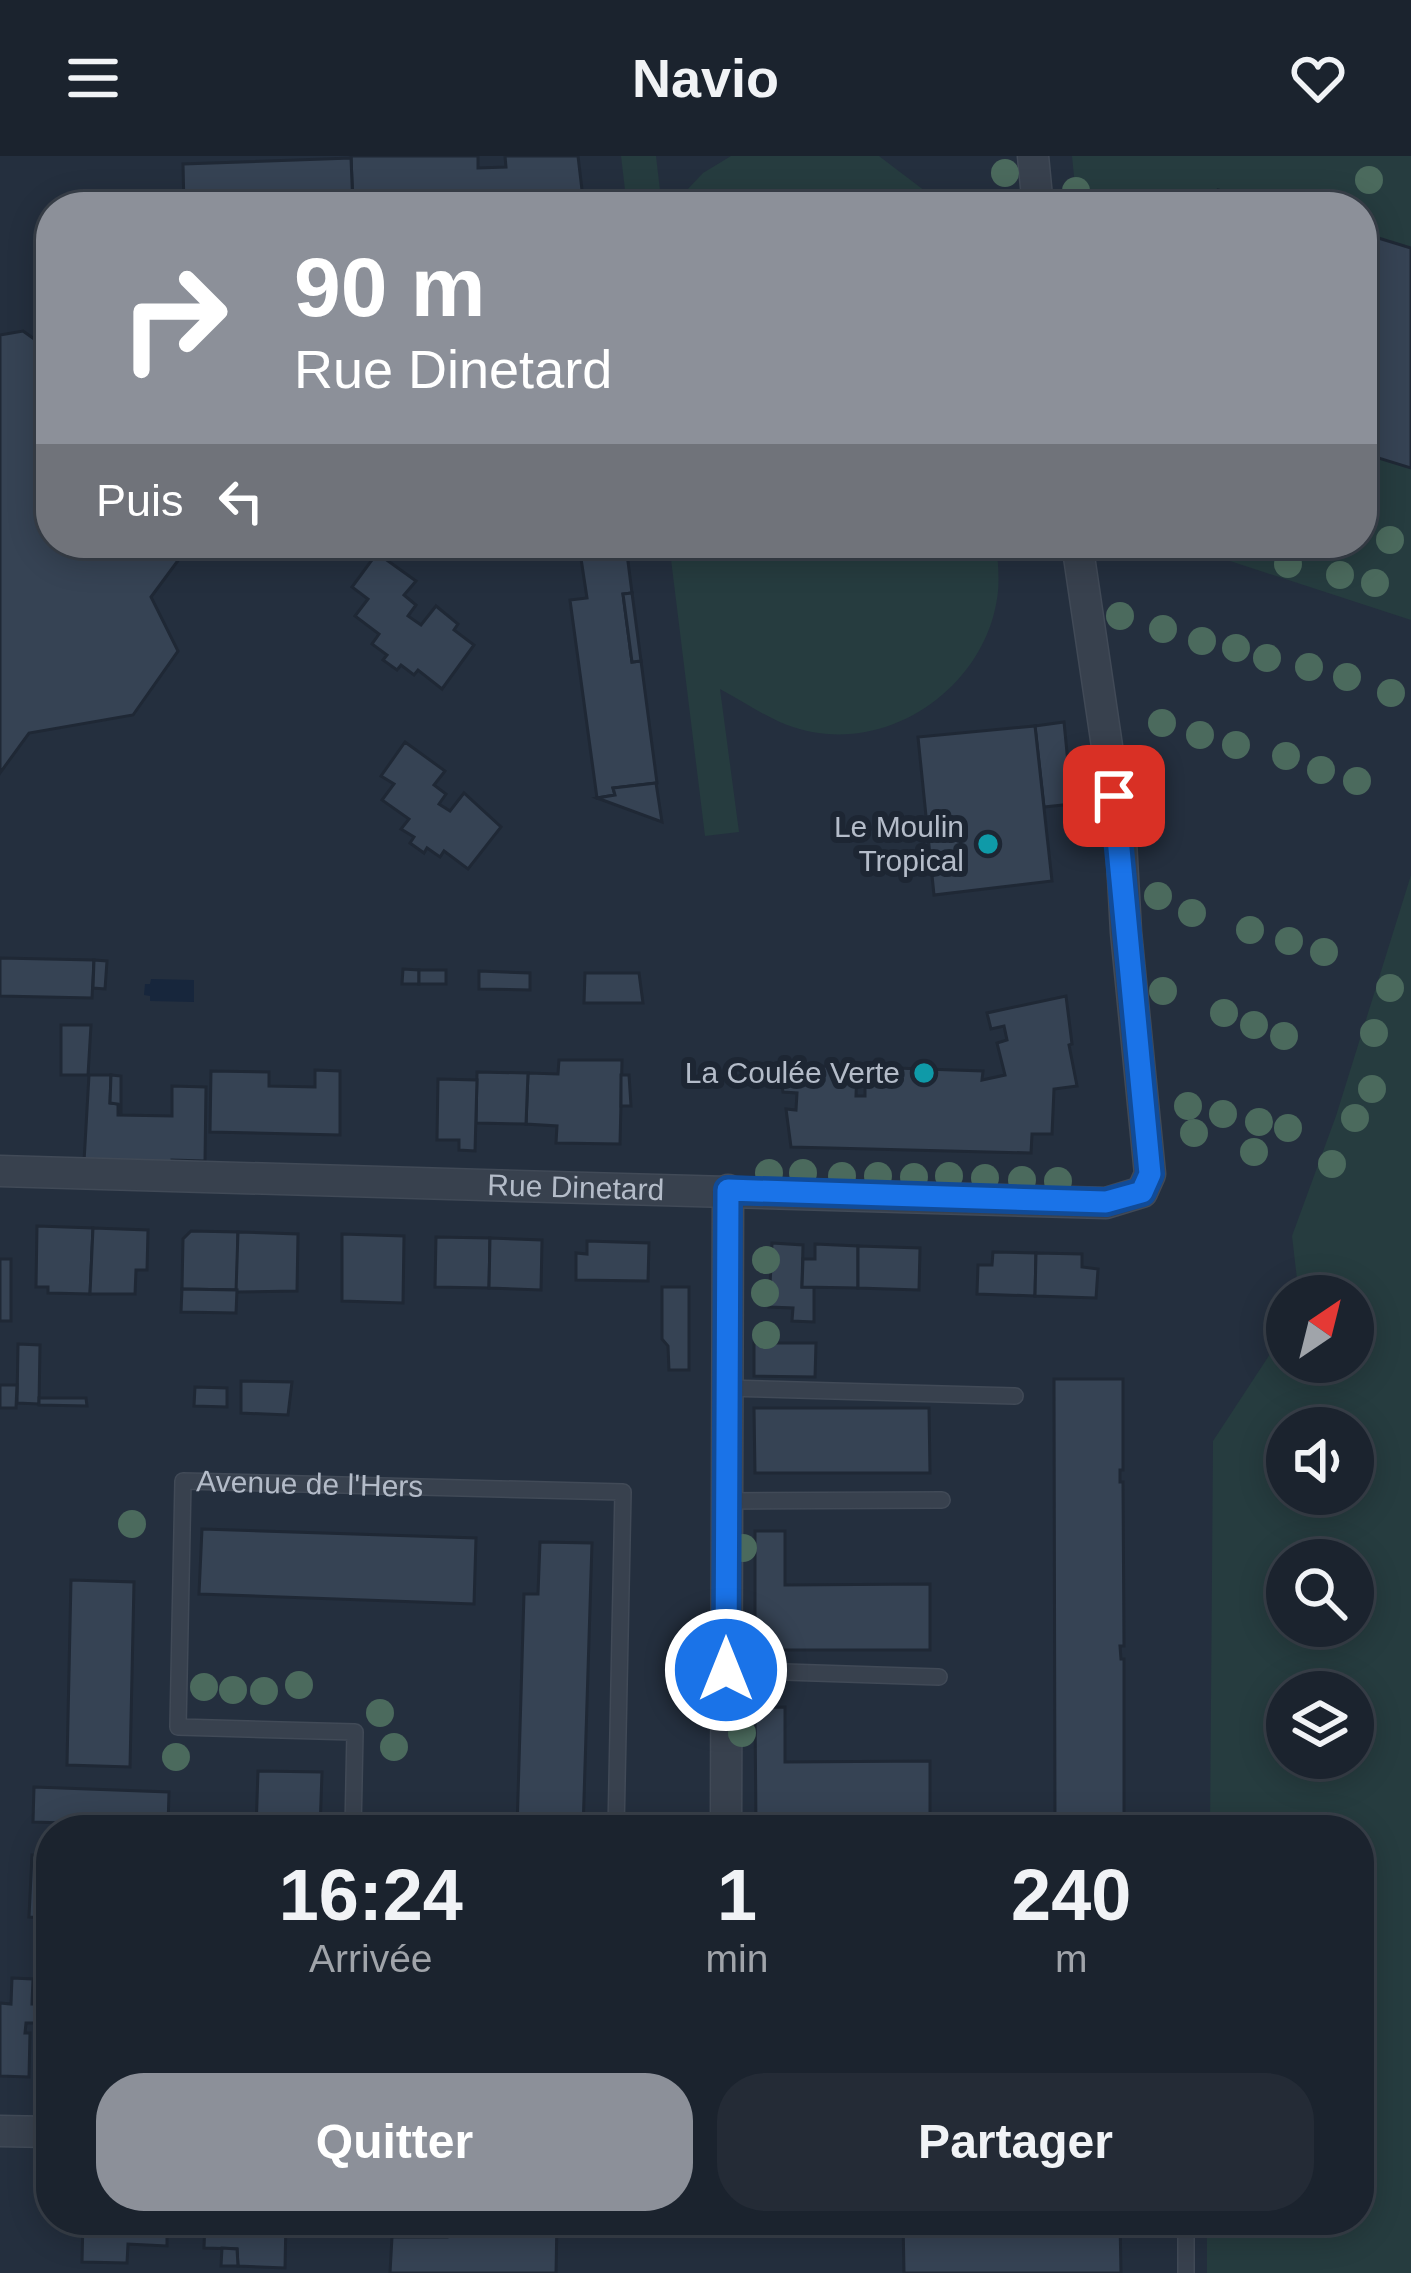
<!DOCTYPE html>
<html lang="fr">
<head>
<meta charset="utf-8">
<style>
	:root { --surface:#1b232e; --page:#242b36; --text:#f1f3f6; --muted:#a0a4aa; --line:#39404a; --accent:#8c9099 }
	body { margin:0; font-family:Helvetica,sans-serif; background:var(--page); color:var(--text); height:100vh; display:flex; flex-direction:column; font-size:45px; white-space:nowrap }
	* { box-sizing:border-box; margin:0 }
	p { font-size:39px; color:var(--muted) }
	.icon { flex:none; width:66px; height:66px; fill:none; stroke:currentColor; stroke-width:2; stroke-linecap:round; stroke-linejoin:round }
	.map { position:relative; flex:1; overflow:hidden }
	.details { position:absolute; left:36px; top:1659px; width:1338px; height:420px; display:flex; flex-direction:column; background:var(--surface); border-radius:48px; box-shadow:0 6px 30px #0003,0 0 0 3px var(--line) }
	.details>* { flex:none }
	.hud { position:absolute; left:36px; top:36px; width:1341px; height:366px; border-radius:48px; box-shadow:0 6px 30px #0003,0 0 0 3px var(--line); background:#8c9099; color:#fff; overflow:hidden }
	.needle { width:78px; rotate:35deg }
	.buttons { position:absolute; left:1266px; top:1119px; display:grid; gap:24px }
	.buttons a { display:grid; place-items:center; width:108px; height:108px; border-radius:50%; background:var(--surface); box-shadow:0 6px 30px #0003,0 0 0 3px var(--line); font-size:60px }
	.pin { position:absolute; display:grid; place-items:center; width:102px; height:102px; color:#fff; margin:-51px; border-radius:24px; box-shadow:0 6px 18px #0006 }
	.me { position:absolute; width:132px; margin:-66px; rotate:0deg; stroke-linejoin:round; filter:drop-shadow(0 0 9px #0008) }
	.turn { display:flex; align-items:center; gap:42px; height:252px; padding:0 60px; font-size:54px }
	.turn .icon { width:156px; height:156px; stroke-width:2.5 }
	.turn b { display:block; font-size:84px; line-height:102px }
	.then { display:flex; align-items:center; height:114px; padding:0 60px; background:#0003; gap:24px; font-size:45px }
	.eta { display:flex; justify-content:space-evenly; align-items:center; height:204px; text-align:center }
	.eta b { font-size:72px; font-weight:700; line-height:84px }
	.cta { display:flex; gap:24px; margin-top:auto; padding:24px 60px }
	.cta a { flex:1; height:138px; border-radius:48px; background:var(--accent); color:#fff; font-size:48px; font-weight:700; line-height:138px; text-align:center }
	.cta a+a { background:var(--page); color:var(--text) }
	header { display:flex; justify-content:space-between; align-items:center; height:156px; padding:0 60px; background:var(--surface); font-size:54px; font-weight:700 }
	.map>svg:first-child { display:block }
	.green { fill:#263c3f; fill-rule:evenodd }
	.water { fill:#17263c }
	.building { fill:#364354; stroke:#1f2835; stroke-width:3 }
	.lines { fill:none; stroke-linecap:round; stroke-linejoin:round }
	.lane-casing { stroke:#414a57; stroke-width:18 }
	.street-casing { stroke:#414a57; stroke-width:33 }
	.lane { stroke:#38414e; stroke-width:15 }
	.street { stroke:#38414e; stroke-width:30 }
	.tree { fill:#4b6a5d }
	.route-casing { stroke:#114b97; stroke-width:30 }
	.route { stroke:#1a73e8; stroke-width:21 }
	.culture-dot { fill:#0f9aa8; stroke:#1d2633; stroke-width:4.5 }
	.labels { text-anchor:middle; stroke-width:12; stroke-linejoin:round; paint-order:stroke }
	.poi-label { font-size:30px; fill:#b4bcc9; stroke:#1d2633; text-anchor:end }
	.street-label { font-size:30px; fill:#b4bcc9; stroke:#1d2633 }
</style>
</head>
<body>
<header><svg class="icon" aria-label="menu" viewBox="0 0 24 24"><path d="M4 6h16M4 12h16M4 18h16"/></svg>Navio<svg class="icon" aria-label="heart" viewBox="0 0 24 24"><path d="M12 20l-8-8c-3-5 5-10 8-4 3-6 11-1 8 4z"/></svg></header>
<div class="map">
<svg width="1411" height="2117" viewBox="0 0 1411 2117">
	<rect width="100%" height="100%" fill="#242f3e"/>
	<g class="green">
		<path d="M 621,0 L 656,0 L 662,51 L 627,51 Z"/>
		<path d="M 731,0 L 879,0 L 925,35 L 936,51 L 671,51 L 703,17 Z"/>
		<path d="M 1072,0 L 1411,0 L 1411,464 L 1175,387 L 1362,387 L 1362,51 L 1077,51 Z"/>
		<path d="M 669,387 L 996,387 C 998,404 1000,426 997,443 C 984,528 897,592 812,576 C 777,570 750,549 720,533 L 739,676 L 705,680 Z"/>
		<path d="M 1411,719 L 1411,2117 L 1207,2117 L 1207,2064 L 1359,2064 L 1359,1674 L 1210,1674 L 1213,1285 L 1287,1172 L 1287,1206 L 1353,1206 L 1353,1140 L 1299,1140 L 1292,1080 L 1336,960 ZM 1353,1272 L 1353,1338 L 1287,1338 L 1287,1272 ZM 1353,1404 L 1353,1470 L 1287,1470 L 1287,1404 ZM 1353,1536 L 1353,1602 L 1287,1602 L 1287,1536 Z"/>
	</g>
	<path class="water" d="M 151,823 L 194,824 L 194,846 L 150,845 L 150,840 L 144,839 L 145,828 L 150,828 Z"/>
	<g class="building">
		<path d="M 351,0 L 478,0 L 478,12 L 506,11 L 505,0 L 578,0 L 584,51 L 353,51 Z"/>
		<path d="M 351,2 L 353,51 L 184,51 L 183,8 Z"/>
		<path d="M 1218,34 L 1276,51 L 1213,51 Z"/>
		<path d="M 1362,77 L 1411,92 L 1411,312 L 1362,297 Z"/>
		<path d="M 23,175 L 51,195 L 51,387 L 191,387 L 151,441 L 178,495 L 133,559 L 29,577 L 0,617 L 0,179 Z"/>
		<path d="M 626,390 L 632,437 L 623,438 L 632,506 L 641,505 L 657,627 L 613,632 L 615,639 L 597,642 L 570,444 L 587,442 L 580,396 Z"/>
		<path d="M 377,397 L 416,425 L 404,439 L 416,449 L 408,460 L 421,469 L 436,450 L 458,468 L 454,474 L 474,489 L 442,533 L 418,514 L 414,519 L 401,509 L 397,514 L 383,504 L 387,499 L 372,488 L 379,478 L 355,460 L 368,443 L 352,431 Z"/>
		<path d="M 632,437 L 641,505 L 632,506 L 623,438 Z"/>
		<path d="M 1064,566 L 1072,648 L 1044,651 L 1035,570 Z"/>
		<path d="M 1035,570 L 1052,725 L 934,739 L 918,581 Z"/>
		<path d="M 405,586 L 445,615 L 434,629 L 446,638 L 439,648 L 450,655 L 464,637 L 501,671 L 468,713 L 444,695 L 440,701 L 427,692 L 424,697 L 410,687 L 414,681 L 401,673 L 409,663 L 382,644 L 394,628 L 381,620 Z"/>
		<path d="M 656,627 L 662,666 L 597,642 L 615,639 L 613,632 Z"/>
		<path d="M 0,802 L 94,804 L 92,842 L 0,840 Z"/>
		<path d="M 94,804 L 107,805 L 105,833 L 93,832 Z"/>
		<path d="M 403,813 L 419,814 L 419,828 L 402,828 Z"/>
		<rect x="419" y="814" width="27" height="14"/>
		<path d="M 479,815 L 530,817 L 530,834 L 479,833 Z"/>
		<path d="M 585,817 L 639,817 L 643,847 L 584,847 Z"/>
		<path d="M 1066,840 L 1072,888 L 1069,889 L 1077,930 L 1054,933 L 1052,978 L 1032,978 L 1031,997 L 791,991 L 786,953 L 796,954 L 797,937 L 783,936 L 779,909 L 857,911 L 856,940 L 865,940 L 865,911 L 983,915 L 982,924 L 1005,919 L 997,887 L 1007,884 L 1004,870 L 991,873 L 987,857 Z"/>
		<path d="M 61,869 L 91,869 L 88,919 L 61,919 Z"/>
		<path d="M 559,904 L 622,904 L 620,988 L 556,987 L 557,970 L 526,968 L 528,917 L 558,918 Z"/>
		<path d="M 315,914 L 340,915 L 340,979 L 210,976 L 211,915 L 269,916 L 269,930 L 315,931 Z"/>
		<path d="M 477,916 L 528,917 L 526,968 L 476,967 Z"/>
		<path d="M 89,919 L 111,919 L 110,947 L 118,948 L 118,959 L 172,960 L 172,930 L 206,931 L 205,1005 L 172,1004 L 172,1009 L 84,1006 Z"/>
		<path d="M 111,919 L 121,920 L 121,959 L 118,948 L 110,947 Z"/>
		<path d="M 621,919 L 629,919 L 631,950 L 621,950 Z"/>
		<path d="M 438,923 L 477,924 L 475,995 L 459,994 L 459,984 L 437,984 Z"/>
		<path d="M 37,1070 L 93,1072 L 90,1138 L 48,1137 L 48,1131 L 36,1131 Z"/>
		<path d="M 93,1072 L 148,1074 L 147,1114 L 136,1114 L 135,1138 L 90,1138 Z"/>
		<path d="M 191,1075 L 238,1076 L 237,1134 L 182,1133 L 183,1083 Z"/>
		<path d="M 238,1076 L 298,1078 L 297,1135 L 236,1136 Z"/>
		<path d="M 342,1078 L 404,1080 L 403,1147 L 342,1145 Z"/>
		<path d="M 436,1081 L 490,1082 L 489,1132 L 435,1131 Z"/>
		<path d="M 490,1082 L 542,1084 L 541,1134 L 489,1132 Z"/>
		<path d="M 587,1085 L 649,1087 L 648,1125 L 576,1124 L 576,1097 L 587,1098 Z"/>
		<path d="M 772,1087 L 803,1089 L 802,1131 L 814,1131 L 814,1166 L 792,1165 L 793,1152 L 769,1151 Z"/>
		<path d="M 815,1088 L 858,1090 L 858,1132 L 802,1131 L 803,1103 L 815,1103 Z"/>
		<path d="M 858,1090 L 920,1092 L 919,1134 L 858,1132 Z"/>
		<path d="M 993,1096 L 1036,1097 L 1035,1140 L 977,1138 L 978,1109 L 992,1109 Z"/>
		<path d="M 1036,1097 L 1082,1098 L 1082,1111 L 1098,1113 L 1096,1142 L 1035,1140 Z"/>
		<rect x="0" y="1103" width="11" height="62"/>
		<path d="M 662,1131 L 689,1131 L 689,1214 L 669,1214 L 668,1190 L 662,1183 Z"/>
		<path d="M 182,1133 L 237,1134 L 236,1157 L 181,1156 Z"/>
		<path d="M 754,1187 L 816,1187 L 815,1221 L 754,1220 Z"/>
		<path d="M 18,1188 L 40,1189 L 39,1248 L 17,1247 Z"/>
		<path d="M 1054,1223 L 1123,1223 L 1123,1314 L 1120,1314 L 1120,1326 L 1123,1326 L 1124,1490 L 1120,1490 L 1121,1503 L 1124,1503 L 1124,1666 L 1121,1666 L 1121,1674 L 1055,1674 Z"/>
		<path d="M 241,1225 L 292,1226 L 288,1259 L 241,1257 Z"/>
		<path d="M 0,1229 L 17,1229 L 16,1252 L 0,1252 Z"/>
		<path d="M 195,1231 L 227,1232 L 227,1251 L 194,1250 Z"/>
		<path d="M 39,1242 L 86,1242 L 87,1250 L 39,1249 Z"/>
		<path d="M 754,1252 L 929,1252 L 930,1317 L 755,1317 Z"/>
		<path d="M 202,1373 L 476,1382 L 474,1448 L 199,1438 Z"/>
		<path d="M 755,1375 L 785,1375 L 785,1429 L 930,1428 L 930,1494 L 755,1494 Z"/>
		<path d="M 540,1386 L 592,1387 L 583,1674 L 517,1674 L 524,1438 L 538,1438 Z"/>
		<path d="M 71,1424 L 134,1426 L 130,1611 L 67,1609 Z"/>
		<path d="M 785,1551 L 785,1606 L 930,1605 L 930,1670 L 756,1671 L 755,1552 Z"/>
		<path d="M 258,1615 L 322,1616 L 320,1674 L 256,1674 Z"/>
		<path d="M 34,1631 L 169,1636 L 168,1670 L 33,1666 Z"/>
		<path d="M 32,1699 L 51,1699 L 51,1762 L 29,1761 Z"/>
		<path d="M 12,1822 L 33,1823 L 32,1848 L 51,1848 L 51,1867 L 26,1867 L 25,1877 L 30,1877 L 29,1921 L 0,1920 L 0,1847 L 11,1848 Z"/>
		<path d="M 83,2064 L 167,2064 L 167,2090 L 128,2088 L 127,2107 L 82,2106 Z"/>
		<path d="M 205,2064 L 286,2064 L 285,2112 L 238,2110 L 237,2093 L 204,2092 Z"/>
		<path d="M 448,2064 L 557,2064 L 556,2117 L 390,2117 L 392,2081 L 447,2081 Z"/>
		<path d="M 903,2064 L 1120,2064 L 1121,2117 L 904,2117 Z"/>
		<path d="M 222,2092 L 237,2093 L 238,2110 L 221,2110 Z"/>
	</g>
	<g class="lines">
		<defs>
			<g id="lane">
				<path d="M 725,1232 L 1015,1240"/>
				<path d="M 726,1345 L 942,1344"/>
				<path d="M 726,1514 L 939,1521"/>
				<path id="s1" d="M 353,1674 L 355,1576 L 178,1571 L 183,1325 L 623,1336 L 616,1674"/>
				<path d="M 1186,2064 L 1186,2117"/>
			</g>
			<g id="street">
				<path d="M 1033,0 L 1038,51"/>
				<path id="s2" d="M 0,1015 L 1106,1047 L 1142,1036 L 1150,1018 L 1126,776 L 1121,685 L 1077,387"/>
				<path d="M 726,1674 L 728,1034"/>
				<path d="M 0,1975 L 51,1976"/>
			</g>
		</defs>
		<use href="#lane" class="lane-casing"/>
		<use href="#street" class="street-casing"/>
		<use href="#lane" class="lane"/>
		<use href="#street" class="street"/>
	</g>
	<g class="tree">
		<circle cx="1005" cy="17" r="14"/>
		<circle cx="1369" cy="24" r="14"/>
		<circle cx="1076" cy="35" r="14"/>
		<circle cx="1390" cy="384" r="14"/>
		<circle cx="1288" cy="408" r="14"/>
		<circle cx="1340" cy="419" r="14"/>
		<circle cx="1375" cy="427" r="14"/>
		<circle cx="1120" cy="460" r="14"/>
		<circle cx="1163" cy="473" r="14"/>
		<circle cx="1202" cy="485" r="14"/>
		<circle cx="1236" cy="492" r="14"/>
		<circle cx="1267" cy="502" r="14"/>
		<circle cx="1309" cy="511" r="14"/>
		<circle cx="1347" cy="521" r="14"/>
		<circle cx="1391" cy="537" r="14"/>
		<circle cx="1162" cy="567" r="14"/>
		<circle cx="1200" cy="579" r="14"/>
		<circle cx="1236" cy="589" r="14"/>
		<circle cx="1286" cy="600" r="14"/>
		<circle cx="1321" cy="614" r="14"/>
		<circle cx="1357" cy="625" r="14"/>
		<circle cx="1158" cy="740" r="14"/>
		<circle cx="1192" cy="757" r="14"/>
		<circle cx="1250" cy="774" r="14"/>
		<circle cx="1289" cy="785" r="14"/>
		<circle cx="1324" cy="796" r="14"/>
		<circle cx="1390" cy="832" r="14"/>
		<circle cx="1163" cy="835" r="14"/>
		<circle cx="1224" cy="857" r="14"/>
		<circle cx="1254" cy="869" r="14"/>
		<circle cx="1374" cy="877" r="14"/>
		<circle cx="1284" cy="880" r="14"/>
		<circle cx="1372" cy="933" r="14"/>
		<circle cx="1188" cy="950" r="14"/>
		<circle cx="1223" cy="958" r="14"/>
		<circle cx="1355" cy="962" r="14"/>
		<circle cx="1259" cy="966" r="14"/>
		<circle cx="1288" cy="972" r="14"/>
		<circle cx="1194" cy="977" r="14"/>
		<circle cx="1254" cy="996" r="14"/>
		<circle cx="1332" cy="1008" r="14"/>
		<circle cx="769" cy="1017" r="14"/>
		<circle cx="803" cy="1017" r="14"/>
		<circle cx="842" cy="1020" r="14"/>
		<circle cx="878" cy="1020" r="14"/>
		<circle cx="949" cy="1020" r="14"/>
		<circle cx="914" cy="1021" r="14"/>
		<circle cx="985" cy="1022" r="14"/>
		<circle cx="1022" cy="1024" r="14"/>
		<circle cx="1058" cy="1025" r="14"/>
		<circle cx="766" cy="1104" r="14"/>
		<circle cx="765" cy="1137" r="14"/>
		<circle cx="766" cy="1179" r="14"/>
		<circle cx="132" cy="1368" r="14"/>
		<circle cx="743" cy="1392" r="14"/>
		<circle cx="299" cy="1529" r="14"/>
		<circle cx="204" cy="1531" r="14"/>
		<circle cx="233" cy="1534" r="14"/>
		<circle cx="264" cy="1535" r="14"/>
		<circle cx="380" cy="1557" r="14"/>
		<circle cx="742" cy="1577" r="14"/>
		<circle cx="394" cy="1591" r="14"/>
		<circle cx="176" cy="1601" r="14"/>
	</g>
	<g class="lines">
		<defs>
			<path id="route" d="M 726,1514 L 728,1034 L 1106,1046 L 1142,1036 L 1150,1018 L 1114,640"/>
		</defs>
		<use href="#route" class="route-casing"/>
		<use href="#route" class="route"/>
	</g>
	<g class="culture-dot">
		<circle cx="988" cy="688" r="12"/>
		<circle cx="924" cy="917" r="12"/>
	</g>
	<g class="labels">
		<g class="poi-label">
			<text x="964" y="681">Le Moulin<tspan x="964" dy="34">Tropical</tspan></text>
			<text x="900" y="927">La Coulée Verte</text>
		</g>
		<g class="street-label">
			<text dy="10" stroke="none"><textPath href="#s2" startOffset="576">Rue Dinetard</textPath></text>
			<text dy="10" stroke="none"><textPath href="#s1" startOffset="648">Avenue de l'Hers</textPath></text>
		</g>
	</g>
</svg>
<div class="buttons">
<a><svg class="needle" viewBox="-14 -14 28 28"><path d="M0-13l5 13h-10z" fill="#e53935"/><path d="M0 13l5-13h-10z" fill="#a0a4aa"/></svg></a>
<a><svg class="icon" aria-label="sound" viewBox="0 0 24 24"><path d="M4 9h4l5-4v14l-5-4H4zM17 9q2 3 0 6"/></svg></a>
<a><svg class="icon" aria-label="search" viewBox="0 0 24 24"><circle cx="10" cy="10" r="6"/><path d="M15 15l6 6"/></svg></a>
<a><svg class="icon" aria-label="layers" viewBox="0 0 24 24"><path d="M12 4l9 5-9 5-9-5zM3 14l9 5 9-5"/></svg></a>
</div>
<div class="pin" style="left:1114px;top:640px;background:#d93025"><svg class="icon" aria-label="arrive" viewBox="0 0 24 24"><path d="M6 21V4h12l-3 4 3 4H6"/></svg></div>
<svg class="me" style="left:726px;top:1514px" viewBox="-20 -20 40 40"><circle r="17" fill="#1a73e8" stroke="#fff" stroke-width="3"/><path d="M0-11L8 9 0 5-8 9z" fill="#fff"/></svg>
<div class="hud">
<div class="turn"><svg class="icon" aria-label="right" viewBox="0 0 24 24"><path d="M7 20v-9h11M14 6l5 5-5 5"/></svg><div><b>90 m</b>Rue Dinetard</div></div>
<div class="then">Puis<svg class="icon" aria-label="left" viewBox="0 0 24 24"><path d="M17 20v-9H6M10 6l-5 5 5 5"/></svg></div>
</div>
<section class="details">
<div class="eta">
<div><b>16:24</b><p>Arrivée</p></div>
<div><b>1</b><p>min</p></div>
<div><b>240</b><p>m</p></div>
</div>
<div class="cta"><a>Quitter</a><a>Partager</a></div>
</section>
</div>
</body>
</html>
